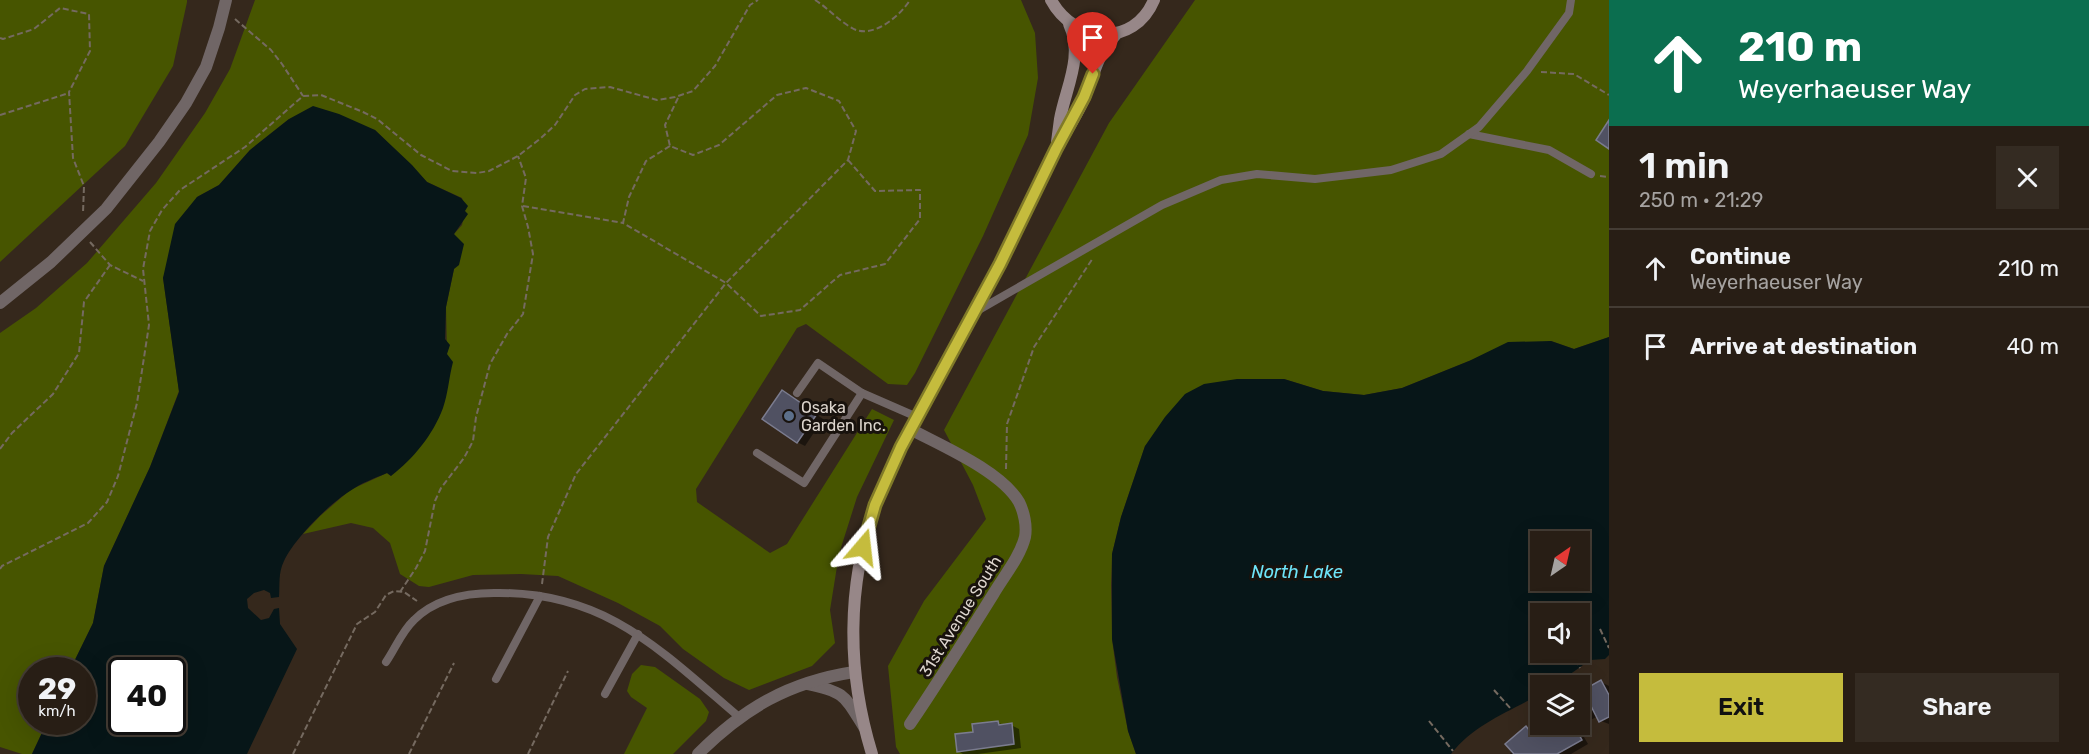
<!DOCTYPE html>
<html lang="en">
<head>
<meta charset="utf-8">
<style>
	:root { --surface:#281e15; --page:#342b22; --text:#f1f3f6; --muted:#a5a2a0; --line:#443c34; --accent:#c5bc3d }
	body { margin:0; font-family:Rubik,sans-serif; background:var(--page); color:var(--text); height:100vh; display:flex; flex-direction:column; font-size:22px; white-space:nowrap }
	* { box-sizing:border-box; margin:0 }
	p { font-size:20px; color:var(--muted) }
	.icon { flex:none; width:33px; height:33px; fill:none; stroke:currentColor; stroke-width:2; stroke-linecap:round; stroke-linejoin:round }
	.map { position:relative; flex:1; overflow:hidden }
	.details { display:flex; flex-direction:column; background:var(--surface); width:480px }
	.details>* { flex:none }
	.banner { background:#0b6e4f; color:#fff; overflow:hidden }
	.needle { width:39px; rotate:34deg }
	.buttons { position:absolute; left:1530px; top:531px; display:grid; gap:12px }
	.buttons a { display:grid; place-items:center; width:60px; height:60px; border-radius:0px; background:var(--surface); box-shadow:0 6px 24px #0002,0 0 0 2px var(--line); font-size:30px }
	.speed { position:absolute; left:18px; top:657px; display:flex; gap:12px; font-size:30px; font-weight:700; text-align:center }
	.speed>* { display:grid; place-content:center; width:78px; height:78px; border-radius:50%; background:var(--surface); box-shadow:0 6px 24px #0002,0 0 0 2px var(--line); line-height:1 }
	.speed small { font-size:15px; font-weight:400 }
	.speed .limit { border:3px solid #111; border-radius:9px; background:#fff; color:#111 }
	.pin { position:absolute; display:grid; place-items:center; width:51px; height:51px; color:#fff; margin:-62px -26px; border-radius:50% 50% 50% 0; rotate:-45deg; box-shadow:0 0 6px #0007 }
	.pin .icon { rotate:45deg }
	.me { position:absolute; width:66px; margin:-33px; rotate:17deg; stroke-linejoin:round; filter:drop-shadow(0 0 4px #0008) }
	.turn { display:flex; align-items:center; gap:21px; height:126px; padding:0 30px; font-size:27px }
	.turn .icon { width:78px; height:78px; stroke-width:2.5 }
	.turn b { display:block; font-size:42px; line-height:51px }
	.round { display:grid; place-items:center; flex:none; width:63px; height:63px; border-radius:0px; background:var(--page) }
	.summary { display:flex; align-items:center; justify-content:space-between; height:102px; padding:0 30px }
	h1 { font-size:36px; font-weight:600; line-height:45px }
	.action { display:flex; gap:12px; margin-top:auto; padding:12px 30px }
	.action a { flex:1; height:69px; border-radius:0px; background:var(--accent); color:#111; font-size:24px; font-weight:600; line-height:69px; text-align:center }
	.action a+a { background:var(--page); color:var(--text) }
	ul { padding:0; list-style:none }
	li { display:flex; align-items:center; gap:18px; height:78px; padding:0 30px; border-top:2px solid var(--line) }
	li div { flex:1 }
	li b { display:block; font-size:22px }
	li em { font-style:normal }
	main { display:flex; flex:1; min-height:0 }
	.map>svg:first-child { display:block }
	.green { fill:#475500 }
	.water { fill:#071618; fill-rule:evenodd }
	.shadow { fill:#0007 }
	.building { fill:#505162; stroke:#7b7c8f; stroke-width:1.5 }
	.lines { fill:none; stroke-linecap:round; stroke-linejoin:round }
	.path { stroke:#756a60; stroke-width:2; stroke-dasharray:6 3; stroke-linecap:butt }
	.lane { stroke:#706666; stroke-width:8 }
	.street { stroke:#706666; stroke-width:12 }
	.secondary { stroke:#978788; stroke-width:12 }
	.route-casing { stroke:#807a28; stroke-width:15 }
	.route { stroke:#c5bc3d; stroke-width:10 }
	.service-dot { fill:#5c6f8a; stroke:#18120d; stroke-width:2 }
	.labels { text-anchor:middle; stroke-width:6; stroke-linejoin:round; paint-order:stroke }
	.poi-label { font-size:16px; fill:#ddd5cd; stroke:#18120d; text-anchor:start }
	.street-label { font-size:16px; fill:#ddd5cd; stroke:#18120d }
	.water-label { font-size:18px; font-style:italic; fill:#6ee4f8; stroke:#18120d }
</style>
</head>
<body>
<main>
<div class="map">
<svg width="1609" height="754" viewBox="0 0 1609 754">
	<rect width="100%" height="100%" fill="#35281c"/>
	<g class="green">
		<path d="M 0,0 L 187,0 L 187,2 L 173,66 L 125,146 L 0,262 Z"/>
		<path d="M 255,0 L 1021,0 L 1035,33 L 1038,78 L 1028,135 L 983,236 L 915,373 L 907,385 L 888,384 L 806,324 L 797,328 L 696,489 L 697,502 L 770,553 L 787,544 L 872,409 L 894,420 L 857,497 L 839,554 L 830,610 L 835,643 L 812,666 L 749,690 L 724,678 L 683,649 L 660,626 L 618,603 L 558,576 L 521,574 L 473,575 L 429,587 L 419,586 L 400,574 L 390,543 L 373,528 L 351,523 L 303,534 L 320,516 L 350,490 L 387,473 L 391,476 L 447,354 L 446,307 L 454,269 L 454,234 L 462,225 L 465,211 L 462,198 L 427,182 L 375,130 L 289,119 L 250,150 L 219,185 L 197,197 L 163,278 L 179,391 L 150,467 L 104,566 L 93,623 L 70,670 L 32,670 L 32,722 L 47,722 L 32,754 L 22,754 L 0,747 L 0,333 L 36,308 L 87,263 L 156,183 L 205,113 L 230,69 Z"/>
		<path d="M 1195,0 L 1609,0 L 1609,337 L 1574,349 L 1551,341 L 1469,361 L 1402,388 L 1364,395 L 1323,391 L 1284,379 L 1145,446 L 1121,517 L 1112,554 L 1111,585 L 1112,639 L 1117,677 L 1128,731 L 1136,754 L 900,754 L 896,747 L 888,666 L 924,601 L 986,519 L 973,485 L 944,430 L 1109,123 Z"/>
		<path d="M 641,665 L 655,667 L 700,699 L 709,712 L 706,721 L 673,754 L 624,754 L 647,708 L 631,697 L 627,691 L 632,674 Z"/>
	</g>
	<g class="water">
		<path d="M 313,106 L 339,114 L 375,130 L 412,165 L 427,182 L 461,198 L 468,206 L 465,211 L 468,214 L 454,234 L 464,244 L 459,265 L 454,269 L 446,307 L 445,339 L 450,345 L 447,354 L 453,362 C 449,377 448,394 443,408 C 433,435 413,459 391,476 L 387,473 C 375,478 361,483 350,491 C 329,504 295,538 284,561 C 278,573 280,585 279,597 L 271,598 L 270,593 L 264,590 L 254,593 L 247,599 L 248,608 L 261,620 L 269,618 L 274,609 L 279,608 L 280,624 L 297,649 L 247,754 L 32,754 L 47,722 L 82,722 L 82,670 L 70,670 L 93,623 L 104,566 L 150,467 L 179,392 L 163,278 L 175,224 L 197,197 L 219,185 L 250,150 L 289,119 ZM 122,670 L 172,670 L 172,722 L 122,722 Z"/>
		<path d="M 1609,337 L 1609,655 L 1605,659 L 1590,660 L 1555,685 L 1540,686 L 1540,694 C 1509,712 1474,724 1451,754 L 1136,754 L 1128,731 L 1112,639 L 1112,554 L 1121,517 L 1145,446 L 1165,417 L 1185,394 L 1204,384 L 1237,379 L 1284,379 L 1323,391 L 1364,395 L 1402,388 L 1469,361 L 1508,342 L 1551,341 L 1574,349 ZM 1540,542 L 1580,542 L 1580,580 L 1540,580 ZM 1540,614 L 1580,614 L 1580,652 L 1540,652 Z"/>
	</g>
	<g class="shadow">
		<path d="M 790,396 L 823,419 L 805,446 L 797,442 Z"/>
		<path d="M 1601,682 L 1609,686 L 1609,724 L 1601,721 L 1598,716 L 1578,727 L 1588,744 L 1571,754 L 1510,754 L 1526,728 L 1534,734 L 1550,724 L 1580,724 L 1580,708 L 1591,701 Z"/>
		<path d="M 998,722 L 1004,726 L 1011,725 L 1019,729 L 1021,748 L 978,754 L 963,754 L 958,751 L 974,733 Z"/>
	</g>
	<g class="building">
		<path d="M 1609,120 L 1609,149 L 1596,140 Z"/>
		<path d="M 782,390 L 817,414 L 797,443 L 762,419 Z"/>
		<path d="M 1601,680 L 1609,695 L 1609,717 L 1599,722 L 1583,690 Z"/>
		<path d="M 998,721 L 999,725 L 1012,723 L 1014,744 L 957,752 L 955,734 L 973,732 L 972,724 Z"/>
		<path d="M 1547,724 L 1573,724 L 1582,740 L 1557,754 L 1514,754 L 1505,744 L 1526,726 L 1532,734 Z"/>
	</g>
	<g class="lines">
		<g class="path">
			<path d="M 815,0 C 828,8 839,21 852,28 C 872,40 900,16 910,0"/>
			<path d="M 235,19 L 271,50 L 282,64 L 303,96"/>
			<path d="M 0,38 L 3,39 L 34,29 L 60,8 L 89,14 L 90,51 L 69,92 L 73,158 L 84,186 L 83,213"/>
			<path d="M 1541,72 L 1574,74 L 1609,95"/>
			<path d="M 0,115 L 69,93"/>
			<path d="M 670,146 L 646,161 L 629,197 L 623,223 L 726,283 L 761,316 L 800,310 L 840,275 L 885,264 L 920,219 L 920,190 L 875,191 L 848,160"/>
			<path d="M 1600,176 L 1609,177"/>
			<path d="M 523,206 L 623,223"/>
			<path d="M 90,242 L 110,265 L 143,281"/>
			<path d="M 0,449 L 12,433 L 53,394 L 79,353 L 84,302 L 110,265"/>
			<path d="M 1006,469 L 1007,424 L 1034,347 L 1093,258"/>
			<path d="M 0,569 L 2,566 L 88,523 L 107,502 L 118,476 L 137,403 L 149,325 L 143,269 L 150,231 L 162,210 L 180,190 L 245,147 L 303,96 L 321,95 L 363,112 L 377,119 L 421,155 L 452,171 L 477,173 L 489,171 L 518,156 L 541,138 L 555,125 L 575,95 L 585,89 L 610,87 L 657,100 L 675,97 L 693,91 L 715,66 L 750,5 L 758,0"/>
			<path d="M 542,584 L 548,537 L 576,474 L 726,283 L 848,160 L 856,131 L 839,101 L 806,88 L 777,95 L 719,145 L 693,155 L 670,146 L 665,125 L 679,96"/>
			<path d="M 400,592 L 416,568 L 425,551 L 435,501 L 441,488 L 464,458 L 473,441 L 476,417 L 490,364 L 507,334 L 523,314 L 533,254 L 528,227 L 522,206 L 526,178 L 518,156"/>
			<path d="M 1600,629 L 1609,648"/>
			<path d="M 1570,652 L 1580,668"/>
			<path d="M 1494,690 L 1511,709"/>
			<path d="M 1429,721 L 1453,751"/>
			<path d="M 293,754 L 357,624 L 375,612 L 386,595 L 394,591 L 404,592 L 417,601"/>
			<path d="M 409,754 L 454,663"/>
			<path d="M 528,754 L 568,671"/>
		</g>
		<g class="lane">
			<path d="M 1469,134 L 1549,150 L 1591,174"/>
			<path d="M 977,311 L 1162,205 L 1221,180 L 1257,174 L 1315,179 L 1391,170 L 1441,154 L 1479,127 L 1527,71 L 1569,13 L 1571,0"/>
			<path d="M 797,393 L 818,363 L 862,393 L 917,417"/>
			<path d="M 757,453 L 804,483 L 862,393"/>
			<path d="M 386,662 C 395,649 402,631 414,620 C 435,599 465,593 494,593 C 605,591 660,650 739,717"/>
			<path d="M 496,679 L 540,596"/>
			<path d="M 605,694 L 638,634"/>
		</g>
		<g class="street">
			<path d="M 0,303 L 51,262 L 106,209 L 159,142 L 186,103 L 206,67 L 219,28 L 226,0"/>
			<path d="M 807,684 C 845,692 844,695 864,727"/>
			<path d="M 910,724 C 939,681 966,638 994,593 C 1004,576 1020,557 1025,537 C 1027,526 1024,512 1019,502 C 1001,471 942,446 910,429"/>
			<path d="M 698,754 C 744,708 789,682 854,672"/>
		</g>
		<g class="secondary">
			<path d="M 1051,0 C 1074,43 1134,48 1154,0"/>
			<path d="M 1057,142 C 1058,134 1059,127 1060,119 C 1066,87 1084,56 1069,24"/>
			<path d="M 872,754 C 847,673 846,585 876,504 C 891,463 912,425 934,386 C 960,339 987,291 1011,243 C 1026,211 1041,179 1057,149 C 1066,131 1077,115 1085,97 C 1096,69 1096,57 1117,33"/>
		</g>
	</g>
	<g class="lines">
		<defs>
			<path id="route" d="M 863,547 L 875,505 L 901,447 L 1000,264 L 1056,149 L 1084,97 L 1093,74"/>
		</defs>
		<use href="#route" class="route-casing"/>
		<use href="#route" class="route"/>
	</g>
	<circle class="service-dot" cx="789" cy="416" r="6"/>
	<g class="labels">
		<g class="poi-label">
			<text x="801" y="413">Osaka<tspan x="801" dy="18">Garden Inc.</tspan></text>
		</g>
		<g class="street-label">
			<text transform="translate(960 616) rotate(-58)" y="6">31st Avenue South</text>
		</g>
		<g class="water-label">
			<text x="1297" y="578">North Lake</text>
		</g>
	</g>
</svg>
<div class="buttons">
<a><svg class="needle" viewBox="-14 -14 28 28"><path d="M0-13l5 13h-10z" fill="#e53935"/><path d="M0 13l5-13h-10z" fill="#a5a2a0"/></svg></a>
<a><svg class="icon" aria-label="sound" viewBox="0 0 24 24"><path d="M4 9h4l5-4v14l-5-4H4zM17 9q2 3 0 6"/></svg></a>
<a><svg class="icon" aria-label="layers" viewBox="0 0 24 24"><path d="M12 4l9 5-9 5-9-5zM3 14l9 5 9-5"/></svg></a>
</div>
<div class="speed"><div>29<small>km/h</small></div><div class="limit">40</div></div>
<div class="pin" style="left:1093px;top:74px;background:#d93025"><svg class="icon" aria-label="arrive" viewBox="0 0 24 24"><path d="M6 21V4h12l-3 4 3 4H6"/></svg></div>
<svg class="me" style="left:863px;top:547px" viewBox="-20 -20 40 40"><path d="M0-17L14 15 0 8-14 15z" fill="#c5bc3d" stroke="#fff" stroke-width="4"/></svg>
</div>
<section class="details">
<div class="banner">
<div class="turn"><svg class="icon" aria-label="ahead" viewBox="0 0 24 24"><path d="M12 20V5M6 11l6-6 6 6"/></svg><div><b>210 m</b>Weyerhaeuser Way</div></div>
</div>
<div class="summary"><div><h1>1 min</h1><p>250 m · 21:29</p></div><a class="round"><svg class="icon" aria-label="close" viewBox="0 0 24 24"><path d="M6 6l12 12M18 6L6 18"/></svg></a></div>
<ul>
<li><svg class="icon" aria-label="ahead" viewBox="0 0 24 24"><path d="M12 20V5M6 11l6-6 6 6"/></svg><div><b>Continue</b><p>Weyerhaeuser Way</p></div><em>210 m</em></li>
<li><svg class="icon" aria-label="arrive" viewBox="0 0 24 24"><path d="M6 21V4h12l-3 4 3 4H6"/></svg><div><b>Arrive at destination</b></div><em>40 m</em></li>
</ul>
<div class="action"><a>Exit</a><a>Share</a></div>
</section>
</main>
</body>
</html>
